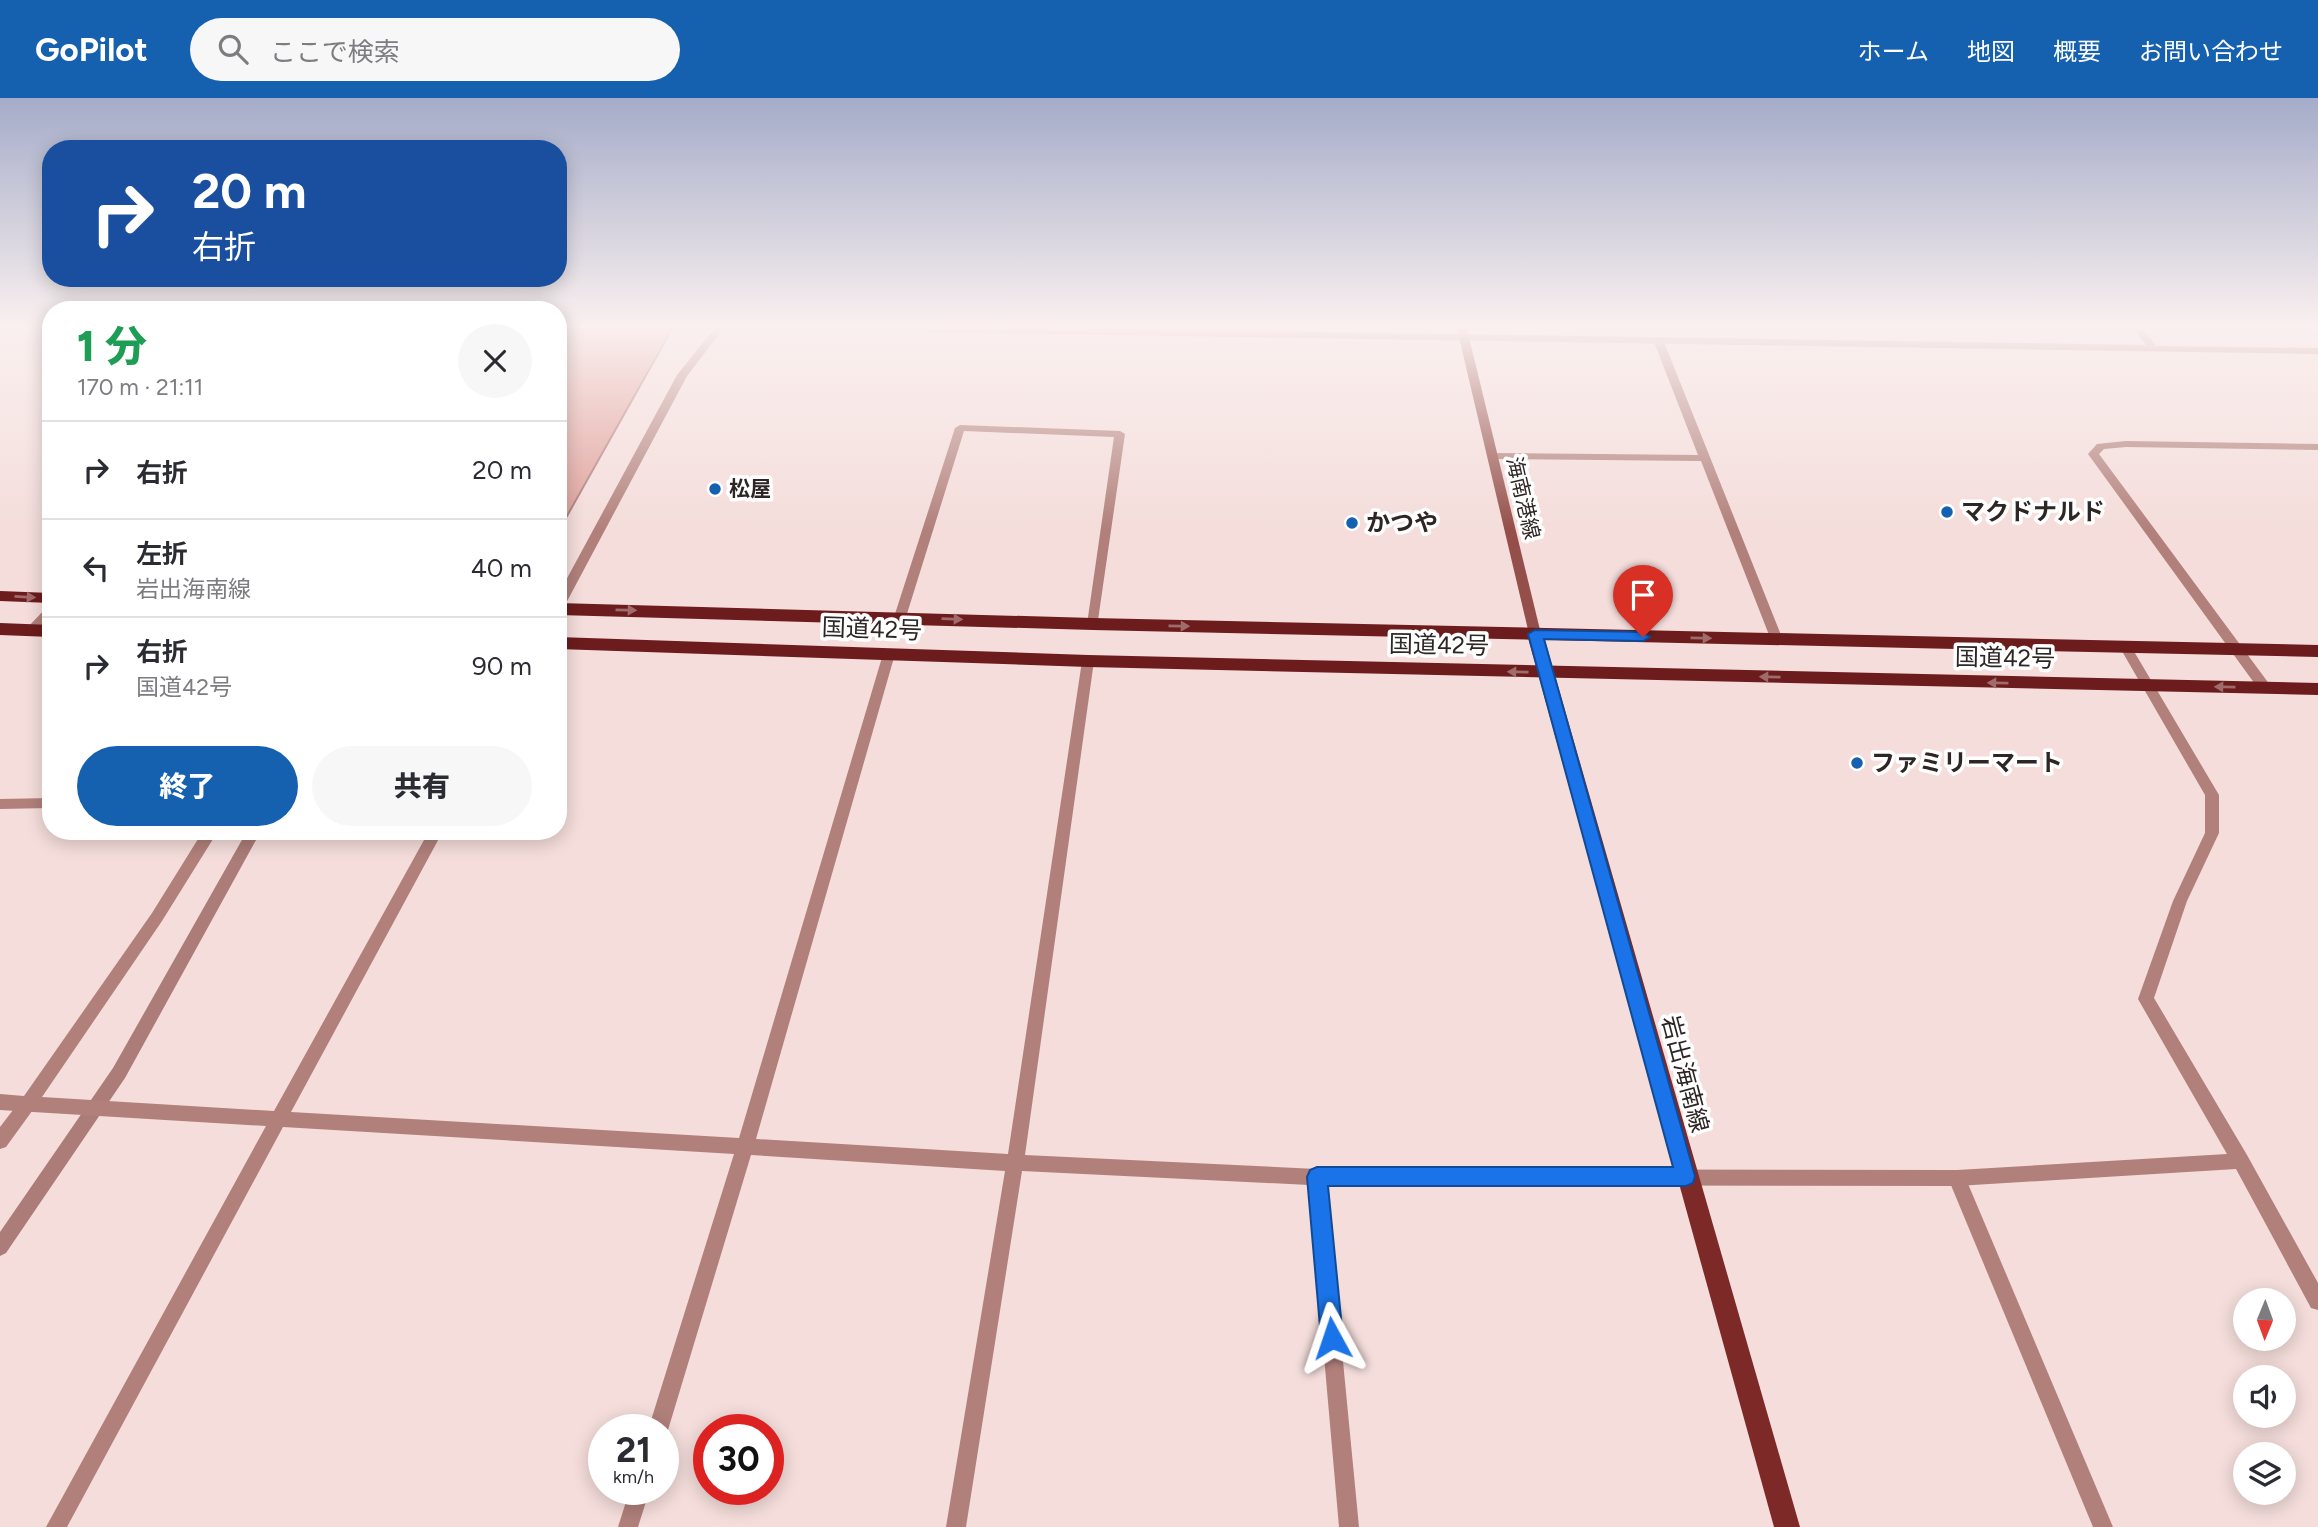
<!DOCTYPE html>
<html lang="ja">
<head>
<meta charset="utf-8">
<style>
	:root { --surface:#fff; --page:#f7f7f7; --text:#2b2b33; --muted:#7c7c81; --line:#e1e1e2; --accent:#1560af }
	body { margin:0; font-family:Figtree,"Noto Sans JP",sans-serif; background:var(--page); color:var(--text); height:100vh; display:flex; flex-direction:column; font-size:26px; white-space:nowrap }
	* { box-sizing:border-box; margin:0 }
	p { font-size:23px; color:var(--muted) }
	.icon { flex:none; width:38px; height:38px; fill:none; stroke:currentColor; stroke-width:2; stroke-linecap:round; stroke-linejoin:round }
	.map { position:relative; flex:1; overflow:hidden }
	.sheet { position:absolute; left:42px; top:203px; width:525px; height:539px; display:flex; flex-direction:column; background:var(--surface); border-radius:28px; box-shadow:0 4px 18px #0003 }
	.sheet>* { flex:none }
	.top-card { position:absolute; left:42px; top:42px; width:525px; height:147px; border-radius:28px; box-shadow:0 4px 18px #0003; background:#1a4fa0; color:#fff; overflow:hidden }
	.needle { width:46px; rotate:181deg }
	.tools { position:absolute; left:2233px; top:1190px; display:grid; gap:14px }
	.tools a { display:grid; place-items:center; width:63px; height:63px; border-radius:50%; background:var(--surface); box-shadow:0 4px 18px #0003; font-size:35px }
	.speed { position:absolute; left:588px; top:1316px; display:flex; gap:14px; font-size:35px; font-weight:700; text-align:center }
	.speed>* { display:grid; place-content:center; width:91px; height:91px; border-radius:50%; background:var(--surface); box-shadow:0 4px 18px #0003; line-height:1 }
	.speed small { font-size:18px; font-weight:400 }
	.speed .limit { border:10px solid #d22; background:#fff; color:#111 }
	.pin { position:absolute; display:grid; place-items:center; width:60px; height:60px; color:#fff; margin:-72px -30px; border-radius:50% 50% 50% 0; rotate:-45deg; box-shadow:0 0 7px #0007 }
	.pin .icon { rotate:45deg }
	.me { position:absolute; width:77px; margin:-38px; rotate:355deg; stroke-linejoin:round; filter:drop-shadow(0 0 5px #0008) }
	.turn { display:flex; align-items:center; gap:24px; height:147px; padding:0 35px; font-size:32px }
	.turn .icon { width:91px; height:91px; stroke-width:2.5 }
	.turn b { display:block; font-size:49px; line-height:60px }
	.round { display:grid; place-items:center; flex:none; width:74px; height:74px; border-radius:37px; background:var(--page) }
	.overview { display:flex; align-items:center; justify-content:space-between; height:119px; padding:0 35px }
	h1 { font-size:42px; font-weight:800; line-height:52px; color:#1e9e55 }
	.action { display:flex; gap:14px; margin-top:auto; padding:14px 35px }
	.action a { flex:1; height:80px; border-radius:42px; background:var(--accent); color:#fff; font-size:28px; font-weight:800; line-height:80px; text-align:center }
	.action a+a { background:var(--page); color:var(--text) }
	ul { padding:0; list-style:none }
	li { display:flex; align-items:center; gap:21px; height:98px; padding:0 35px; border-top:2px solid var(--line) }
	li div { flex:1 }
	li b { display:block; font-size:26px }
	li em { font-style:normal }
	header { display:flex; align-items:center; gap:42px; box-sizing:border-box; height:98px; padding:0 35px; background:var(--accent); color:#fff }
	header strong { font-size:33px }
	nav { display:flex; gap:38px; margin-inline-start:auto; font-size:24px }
	.search { width:490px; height:63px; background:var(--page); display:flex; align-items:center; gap:18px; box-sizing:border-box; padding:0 24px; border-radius:38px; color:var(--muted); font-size:26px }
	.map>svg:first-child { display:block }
	.water { fill:#e0a19b; stroke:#ab7c78; stroke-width:2 }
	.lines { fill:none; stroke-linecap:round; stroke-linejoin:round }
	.stream { fill:#ab7c78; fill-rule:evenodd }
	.service { fill:#b1807b; fill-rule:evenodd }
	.minor { fill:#b1807b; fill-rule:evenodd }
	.secondary { fill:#944f4a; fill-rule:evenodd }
	.primary { fill:#7c2927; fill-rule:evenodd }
	.trunk { fill:#6c1c1c; fill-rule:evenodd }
	.oneway { fill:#9f6b6b }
	.route { fill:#1a73e8; stroke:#114b97; stroke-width:2 }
	.poi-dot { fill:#1560af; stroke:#fff; stroke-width:2.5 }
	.labels { text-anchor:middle; stroke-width:7; stroke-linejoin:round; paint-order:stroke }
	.far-poi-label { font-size:21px; font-weight:bold; fill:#2e2625; stroke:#fff; text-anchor:start }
	.far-street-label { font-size:21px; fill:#2e2625; stroke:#fff }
	.poi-label { font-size:24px; font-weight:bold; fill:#2e2625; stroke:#fff; text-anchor:start }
	.street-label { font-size:24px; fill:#2e2625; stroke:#fff }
</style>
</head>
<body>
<header>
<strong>GoPilot</strong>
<div class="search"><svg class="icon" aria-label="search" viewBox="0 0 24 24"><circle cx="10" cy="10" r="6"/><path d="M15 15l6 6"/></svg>ここで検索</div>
<nav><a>ホーム</a><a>地図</a><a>概要</a><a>お問い合わせ</a></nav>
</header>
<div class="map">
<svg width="2318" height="1429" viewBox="0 0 2318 1429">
	<rect width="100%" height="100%" fill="#f4dddb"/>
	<path class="water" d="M 558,231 L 672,231 L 558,434 Z"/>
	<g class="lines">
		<path class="stream" d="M 247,733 L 261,733 L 125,980 L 6,1155 L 0,1158 L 0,1134 L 113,970 Z"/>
		<g class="service">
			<path d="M 1656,242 L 1664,244 L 1783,542 L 1781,545 L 1777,546 L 1771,542 L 1701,363 L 1494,361 L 1489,358 L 1494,355 L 1698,357 L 1654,244 Z"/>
			<path d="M 51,700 L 51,710 L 0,711 L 0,701 Z"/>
			<path d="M 29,996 L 35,999 L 37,1004 L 35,1009 L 6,1049 L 0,1051 L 0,1029 L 23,999 Z"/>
			<path d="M 1957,1072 L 1963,1074 L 2113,1429 L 2093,1429 L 1948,1080 L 1951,1074 Z"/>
		</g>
		<g class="minor">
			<path d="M 714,231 L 723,231 L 687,278 L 564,509 L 558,513 L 558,497 L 677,277 Z"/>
			<path d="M 922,231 L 1139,231 L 2146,247 L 2133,231 L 2143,231 L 2156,248 L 2318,250 L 2318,256 L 926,234 Z"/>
			<path d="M 960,327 L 1120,333 L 1125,336 L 1097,529 L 1089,529 L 1087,526 L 1114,339 L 964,333 L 906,519 L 900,523 L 896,522 L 894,519 L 955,330 Z"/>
			<path d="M 2126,343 L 2318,346 L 2318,352 L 2126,349 L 2104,351 L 2099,356 L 2270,587 L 2271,590 L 2270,593 L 2260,593 L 2088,356 L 2097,346 Z"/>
			<path d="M 51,508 L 51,520 L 35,536 L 27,536 L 25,533 L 27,530 L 47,509 Z"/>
			<path d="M 2125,544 L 2129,545 L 2219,697 L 2219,735 L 2187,803 L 2154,900 L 2247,1057 L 2318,1185 L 2318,1212 L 2311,1210 L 2236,1071 L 1957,1088 L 1326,1087 L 1359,1429 L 1339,1429 L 1309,1087 L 1022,1073 L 966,1429 L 946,1429 L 1005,1073 L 751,1057 L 668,1332 L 663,1340 L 663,1332 L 648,1332 L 734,1056 L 283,1029 L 67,1429 L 46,1429 L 266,1028 L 0,1012 L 0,996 L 24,998 L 152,815 L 203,733 L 218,733 L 162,823 L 42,999 L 274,1013 L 429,733 L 443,733 L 291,1014 L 739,1040 L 883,556 L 885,553 L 893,553 L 895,556 L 756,1041 L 1008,1056 L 1082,563 L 1088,559 L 1094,563 L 1025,1057 L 1317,1071 L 1957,1072 L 2227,1056 L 2138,901 L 2173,803 L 2205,735 L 2205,697 L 2119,548 Z"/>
			<path d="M 630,1391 L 650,1391 L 638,1429 L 618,1429 Z"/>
		</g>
		<path class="secondary" d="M 1457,231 L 1467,231 L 1541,536 L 1535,540 L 1529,536 Z"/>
		<path class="primary" d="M 1535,531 L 1543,536 L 1800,1429 L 1774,1429 L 1527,536 Z"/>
		<g class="trunk">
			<path d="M 0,493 L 51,495 L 51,505 L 0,503 Z"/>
			<path d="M 558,505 L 1093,520 L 2318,547 L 2318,559 L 1093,532 L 558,517 Z"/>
			<path d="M 0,525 L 51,527 L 51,539 L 0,537 Z"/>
			<path d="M 558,539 L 1088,557 L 2318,585 L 2318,597 L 1088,569 L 558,551 Z"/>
		</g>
	</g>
	<defs><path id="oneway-solid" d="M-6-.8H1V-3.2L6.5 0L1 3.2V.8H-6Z" transform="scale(1.75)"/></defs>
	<g class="oneway">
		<use href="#oneway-solid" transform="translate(25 499) rotate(3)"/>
		<use href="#oneway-solid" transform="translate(626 512) rotate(1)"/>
		<use href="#oneway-solid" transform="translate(952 521) rotate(2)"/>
		<use href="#oneway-solid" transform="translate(1179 528) rotate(1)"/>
		<use href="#oneway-solid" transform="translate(1701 540) rotate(1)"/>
		<use href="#oneway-solid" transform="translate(1518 574) rotate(-179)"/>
		<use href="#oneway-solid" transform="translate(1770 579) rotate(-179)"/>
		<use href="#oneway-solid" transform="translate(1998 585) rotate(-179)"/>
		<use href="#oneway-solid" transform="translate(2225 589) rotate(-179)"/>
	</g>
	<linearGradient id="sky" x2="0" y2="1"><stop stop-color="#a5acc9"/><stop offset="0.53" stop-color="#faf0ef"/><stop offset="1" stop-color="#faf0ef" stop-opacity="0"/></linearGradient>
	<rect width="2318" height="432" fill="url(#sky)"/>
	<path class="route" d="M 1535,532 L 1643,534 L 1650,539 L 1643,543 L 1544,541 L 1695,1078 L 1693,1085 L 1686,1088 L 1328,1088 L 1343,1240 L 1340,1248 L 1332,1251 L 1324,1248 L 1321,1240 L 1307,1079 L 1310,1072 L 1317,1069 L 1673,1069 L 1528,536 Z"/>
	<g class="poi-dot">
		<circle cx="715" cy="391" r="7"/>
		<circle cx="1947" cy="414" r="7"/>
		<circle cx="1352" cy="425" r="7"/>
		<circle cx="1857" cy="665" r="7"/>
	</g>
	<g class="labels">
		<g class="far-poi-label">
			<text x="729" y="398">松屋</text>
		</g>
		<g class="far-street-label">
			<text transform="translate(1523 400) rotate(77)" y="7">海南港線</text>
		</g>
		<g class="poi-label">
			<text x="1961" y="422">マクドナルド</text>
			<text x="1366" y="433">かつや</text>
			<text x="1871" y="673">ファミリーマート</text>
		</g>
		<g class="street-label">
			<text transform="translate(872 531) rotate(2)" y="8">国道42号</text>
			<text transform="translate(1439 547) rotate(1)" y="8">国道42号</text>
			<text transform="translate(2005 560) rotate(1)" y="8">国道42号</text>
			<text transform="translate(1685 976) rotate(75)" y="8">岩出海南線</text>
		</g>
	</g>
</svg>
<div class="tools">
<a><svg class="needle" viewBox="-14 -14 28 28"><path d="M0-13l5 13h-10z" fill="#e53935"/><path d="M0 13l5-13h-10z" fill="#7c7c81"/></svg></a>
<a><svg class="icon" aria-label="sound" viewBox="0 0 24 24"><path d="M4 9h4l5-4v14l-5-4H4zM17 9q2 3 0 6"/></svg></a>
<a><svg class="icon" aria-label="layers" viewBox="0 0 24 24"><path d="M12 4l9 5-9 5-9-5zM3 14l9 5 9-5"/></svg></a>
</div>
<div class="speed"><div>21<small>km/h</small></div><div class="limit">30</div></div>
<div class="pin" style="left:1643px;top:539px;background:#d93025"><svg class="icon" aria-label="arrive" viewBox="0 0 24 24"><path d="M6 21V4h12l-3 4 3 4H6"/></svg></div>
<svg class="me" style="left:1332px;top:1240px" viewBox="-20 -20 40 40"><path d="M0-17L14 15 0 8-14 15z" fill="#1a73e8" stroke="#fff" stroke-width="4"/></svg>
<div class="top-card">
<div class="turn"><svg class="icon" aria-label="right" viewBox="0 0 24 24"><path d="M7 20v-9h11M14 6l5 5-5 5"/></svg><div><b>20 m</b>右折</div></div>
</div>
<section class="sheet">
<div class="overview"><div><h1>1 分</h1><p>170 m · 21:11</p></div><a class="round"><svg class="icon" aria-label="close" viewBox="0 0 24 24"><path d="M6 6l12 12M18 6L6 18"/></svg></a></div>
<ul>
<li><svg class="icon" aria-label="right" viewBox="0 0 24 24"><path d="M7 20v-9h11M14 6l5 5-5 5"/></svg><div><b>右折</b></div><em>20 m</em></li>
<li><svg class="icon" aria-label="left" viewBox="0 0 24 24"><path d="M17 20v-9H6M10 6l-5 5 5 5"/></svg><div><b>左折</b><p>岩出海南線</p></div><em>40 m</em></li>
<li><svg class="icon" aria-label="right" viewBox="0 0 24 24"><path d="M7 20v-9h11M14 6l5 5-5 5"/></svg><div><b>右折</b><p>国道42号</p></div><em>90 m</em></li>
</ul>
<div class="action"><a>終了</a><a>共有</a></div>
</section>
</div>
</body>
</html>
